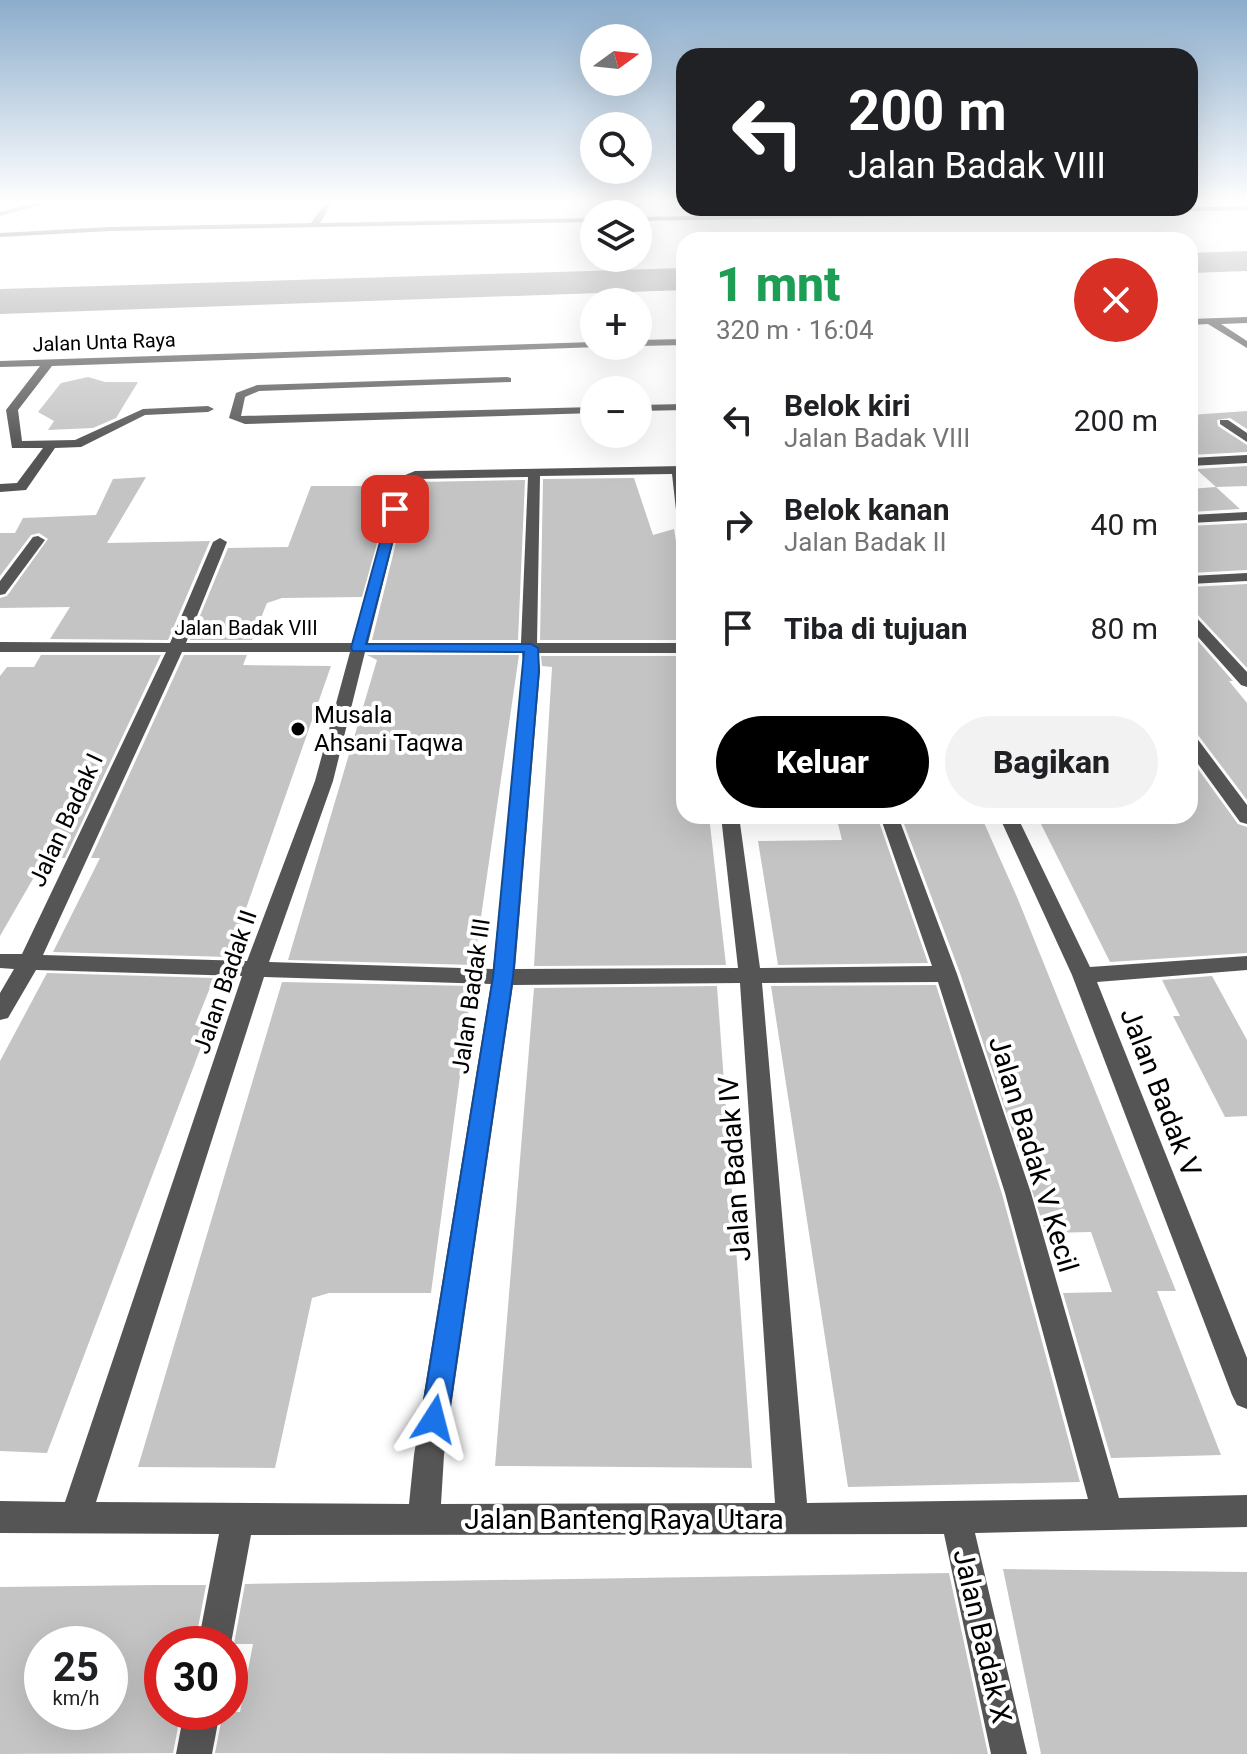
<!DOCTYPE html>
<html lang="id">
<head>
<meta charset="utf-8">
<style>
	:root { --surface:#fff; --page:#f2f2f2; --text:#202124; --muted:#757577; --accent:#000 }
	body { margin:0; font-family:Roboto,sans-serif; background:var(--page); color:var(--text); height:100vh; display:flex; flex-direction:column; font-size:30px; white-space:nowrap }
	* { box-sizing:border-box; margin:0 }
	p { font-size:26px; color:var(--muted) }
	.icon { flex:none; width:44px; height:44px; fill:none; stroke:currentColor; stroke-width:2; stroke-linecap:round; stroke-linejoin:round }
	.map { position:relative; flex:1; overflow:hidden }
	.details { position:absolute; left:676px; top:232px; width:522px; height:592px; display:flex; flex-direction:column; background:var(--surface); border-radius:24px; box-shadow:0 8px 32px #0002 }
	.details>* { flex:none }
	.top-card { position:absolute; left:676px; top:48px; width:522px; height:168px; border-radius:24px; box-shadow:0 8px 32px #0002; background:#202124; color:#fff; overflow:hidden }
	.needle { width:52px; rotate:75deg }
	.controls { position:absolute; left:580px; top:24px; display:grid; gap:16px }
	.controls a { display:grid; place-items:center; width:72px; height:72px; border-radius:50%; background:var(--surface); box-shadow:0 8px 32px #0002; font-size:40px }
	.speed { position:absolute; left:24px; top:1626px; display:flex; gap:16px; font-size:40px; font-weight:700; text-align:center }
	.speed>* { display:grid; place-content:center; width:104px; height:104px; border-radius:50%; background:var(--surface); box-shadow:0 8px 32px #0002; line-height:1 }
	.speed small { font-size:20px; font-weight:400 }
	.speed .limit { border:12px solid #d22; background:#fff; color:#111 }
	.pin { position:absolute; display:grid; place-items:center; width:68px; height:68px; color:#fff; margin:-34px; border-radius:16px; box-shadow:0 4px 12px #0006 }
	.me { position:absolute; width:88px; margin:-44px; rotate:9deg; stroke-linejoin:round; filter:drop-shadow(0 0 6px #0008) }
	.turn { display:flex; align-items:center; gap:28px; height:168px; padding:0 40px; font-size:36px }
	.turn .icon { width:104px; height:104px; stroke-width:2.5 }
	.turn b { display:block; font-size:56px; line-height:68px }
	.round { display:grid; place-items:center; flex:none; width:84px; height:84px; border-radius:42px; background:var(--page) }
	.head { display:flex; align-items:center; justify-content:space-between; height:136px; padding:0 40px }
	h1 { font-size:48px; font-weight:800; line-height:60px; color:#1e9e55 }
	.action { display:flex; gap:16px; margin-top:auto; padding:16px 40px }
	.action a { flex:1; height:92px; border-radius:48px; background:var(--accent); color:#fff; font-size:32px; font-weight:800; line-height:92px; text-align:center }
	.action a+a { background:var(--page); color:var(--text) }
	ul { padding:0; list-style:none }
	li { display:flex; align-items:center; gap:24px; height:104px; padding:0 40px }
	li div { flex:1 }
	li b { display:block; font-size:30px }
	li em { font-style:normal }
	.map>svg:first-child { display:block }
	.water { fill:#a3a3a3 }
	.building { fill:#c4c4c4; fill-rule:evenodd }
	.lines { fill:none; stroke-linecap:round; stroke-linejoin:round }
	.minor { fill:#555; fill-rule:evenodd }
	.route { fill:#1a73e8; stroke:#114b97; stroke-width:2 }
	.poi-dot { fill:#000; stroke:#fff; stroke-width:3 }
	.labels { text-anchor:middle; stroke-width:8; stroke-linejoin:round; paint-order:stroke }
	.far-street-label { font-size:20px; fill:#000; stroke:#fff }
	.poi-label { font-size:24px; fill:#000; stroke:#fff; text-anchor:start }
	.street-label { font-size:24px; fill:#000; stroke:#fff }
	.near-street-label { font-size:28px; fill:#000; stroke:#fff }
</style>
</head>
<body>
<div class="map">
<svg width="1247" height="1754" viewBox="0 0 1247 1754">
	<rect width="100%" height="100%" fill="#fff"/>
	<g class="water">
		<path d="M 1247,251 L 1247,271 L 1190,273 L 1190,253 Z"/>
		<path d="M 684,268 L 684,290 L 0,314 L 0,289 Z"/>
	</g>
	<g class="building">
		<path d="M 88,377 L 105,382 L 138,382 L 116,418 L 93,428 L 48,430 L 54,421 L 38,412 L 61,383 Z"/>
		<path d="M 1247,411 L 1247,429 L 1230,418 L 1217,420 L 1218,426 L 1247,445 L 1247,452 L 1190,455 L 1190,415 Z"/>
		<path d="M 1247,466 L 1247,486 L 1216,487 L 1196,469 Z"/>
		<path d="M 146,477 L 107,543 L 210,541 L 168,640 L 50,639 L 70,607 L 0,608 L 0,598 L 7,596 L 48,539 L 39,533 L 31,535 L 0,576 L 0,533 L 15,533 L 23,518 L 96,515 L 113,479 Z"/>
		<path d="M 634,478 L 653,535 L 674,529 L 684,592 L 684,640 L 540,640 L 543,479 Z"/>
		<path d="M 525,480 L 518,640 L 372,640 L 410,486 L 418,482 Z"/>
		<path d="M 311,486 L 393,486 L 362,597 L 282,598 L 267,603 L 252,640 L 190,640 L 228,548 L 288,547 Z"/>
		<path d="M 1216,487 L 1240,509 L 1190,512 L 1190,489 Z"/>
		<path d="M 1247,523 L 1247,570 L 1190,573 L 1190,526 Z"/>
		<path d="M 1247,584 L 1247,668 L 1197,614 L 1190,611 L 1190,587 Z"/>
		<path d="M 1190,632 L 1233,681 L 1229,681 L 1247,703 L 1247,800 L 1198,735 L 1190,733 Z"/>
		<path d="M 41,655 L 161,655 L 65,858 L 45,858 L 0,936 L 0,676 L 7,667 L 34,667 Z"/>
		<path d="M 184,655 L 247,655 L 243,665 L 331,666 L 229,957 L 53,952 L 100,858 L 91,858 Z"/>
		<path d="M 367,655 L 519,655 L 474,965 L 288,960 L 377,660 Z"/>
		<path d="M 541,656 L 684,656 L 684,816 L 709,816 L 726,965 L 534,966 L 552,667 L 542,666 Z"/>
		<path d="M 1190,758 L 1238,824 L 1247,827 L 1247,953 L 1110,962 L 1037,816 L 1190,816 Z"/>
		<path d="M 836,816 L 877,816 L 928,963 L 778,965 L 758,841 L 842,840 Z"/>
		<path d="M 901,816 L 981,816 L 1017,897 L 1176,1291 L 1157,1291 L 1221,1455 L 1111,1458 L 1063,1293 L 1112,1292 L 1091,1232 L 1046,1233 L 960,973 Z"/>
		<path d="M 47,973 L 214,978 L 195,1025 L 209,1026 L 47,1453 L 0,1451 L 0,1061 Z"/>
		<path d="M 1212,976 L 1247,1040 L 1247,1116 L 1225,1117 L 1173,1016 L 1180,1016 L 1162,980 Z"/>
		<path d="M 282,982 L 472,986 L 431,1293 L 329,1293 L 312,1298 L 275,1468 L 138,1467 Z"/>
		<path d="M 936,985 L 1002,1194 L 1080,1482 L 848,1487 L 771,986 Z"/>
		<path d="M 717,986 L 752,1468 L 495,1466 L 534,988 Z"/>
		<path d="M 1003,1569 L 1247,1572 L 1247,1754 L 1041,1754 Z"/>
		<path d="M 949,1573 L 988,1754 L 215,1753 L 223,1712 L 240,1712 L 253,1644 L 234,1644 L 245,1584 Z"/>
		<path d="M 155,1585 L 206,1585 L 195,1644 L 162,1644 L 162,1712 L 181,1712 L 173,1753 L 0,1754 L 0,1587 ZM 42,1644 L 110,1644 L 110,1712 L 42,1712 Z"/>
	</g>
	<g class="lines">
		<g class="minor">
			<path d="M 34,203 L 48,203 L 0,216 L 0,212 Z"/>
			<path d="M 325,203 L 332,203 L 320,223 L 594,218 L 594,222 L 110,231 L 0,237 L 0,233 L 110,227 L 311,223 Z"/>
			<path d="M 636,203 L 646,203 L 624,214 L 614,214 Z"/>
			<path d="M 1247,206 L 1247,210 L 638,221 L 638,217 Z"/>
			<path d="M 1247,317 L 1247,323 L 1221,324 L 1247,341 L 1247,348 L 1208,324 L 1190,325 L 1190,319 Z"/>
			<path d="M 684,339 L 684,345 L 638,346 L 638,340 Z"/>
			<path d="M 594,342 L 598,347 L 52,366 L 18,410 L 22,441 L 75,440 L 143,409 L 208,406 L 214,409 L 208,412 L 145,415 L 81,447 L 55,448 L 26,490 L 0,492 L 0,484 L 17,483 L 43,448 L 12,448 L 6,410 L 40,366 L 0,367 L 0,361 Z"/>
			<path d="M 507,377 L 511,378 L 511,382 L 259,391 L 245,397 L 241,416 L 594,407 L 594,413 L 245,424 L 229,418 L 236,393 L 257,385 Z"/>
			<path d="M 684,404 L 684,410 L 638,411 L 638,405 Z"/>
			<path d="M 1220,420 L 1228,420 L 1247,433 L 1247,442 L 1220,424 Z"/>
			<path d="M 1247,455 L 1247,463 L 1190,466 L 1190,458 Z"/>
			<path d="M 684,466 L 684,523 L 677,519 L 672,474 L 540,476 L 537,643 L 684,643 L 684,653 L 538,653 L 540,670 L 515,969 L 738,968 L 721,816 L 739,816 L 760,968 L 932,966 L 880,816 L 898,816 L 957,974 L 1031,1193 L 1119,1498 L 1247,1495 L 1247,1527 L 975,1533 L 1027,1754 L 991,1754 L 944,1534 L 251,1535 L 230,1649 L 230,1644 L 198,1644 L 219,1534 L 0,1533 L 0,1501 L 65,1502 L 242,976 L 36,970 L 8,1018 L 0,1020 L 0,993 L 14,969 L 0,968 L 0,954 L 22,954 L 166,652 L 0,652 L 0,642 L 170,643 L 213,542 L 220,538 L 227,542 L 186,643 L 352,643 L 398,478 L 415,471 ZM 528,477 L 521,643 L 368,643 L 408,483 L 417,479 ZM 182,652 L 350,652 L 315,781 L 247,961 L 43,955 ZM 365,652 L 522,652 L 524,670 L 493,969 L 269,962 L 333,781 ZM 264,977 L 491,984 L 414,1455 L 409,1504 L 96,1502 ZM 938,982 L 1005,1193 L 1088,1499 L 807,1503 L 762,983 ZM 740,983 L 775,1503 L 441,1504 L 444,1455 L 513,985 Z"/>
			<path d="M 1247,512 L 1247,520 L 1190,523 L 1190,515 Z"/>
			<path d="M 38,536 L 45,540 L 5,594 L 0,595 L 0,581 L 33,537 Z"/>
			<path d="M 1247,573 L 1247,581 L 1190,584 L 1190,576 Z"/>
			<path d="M 1190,614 L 1195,616 L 1247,672 L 1247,687 L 1241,685 L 1190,628 Z"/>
			<path d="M 1190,736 L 1196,737 L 1247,805 L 1247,824 L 1240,822 L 1190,753 Z"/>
			<path d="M 999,816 L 1017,816 L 1090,967 L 1247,956 L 1247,970 L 1097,982 L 1247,1358 L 1247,1409 L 1237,1405 L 1232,1395 L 1072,975 Z"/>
			<path d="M 184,1712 L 220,1712 L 212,1754 L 176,1754 Z"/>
		</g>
	</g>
	<linearGradient id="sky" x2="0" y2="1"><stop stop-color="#8cadcc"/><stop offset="0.45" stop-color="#fff"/><stop offset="1" stop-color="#fff" stop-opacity="0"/></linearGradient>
	<rect width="1247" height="449" fill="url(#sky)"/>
	<path class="route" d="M 395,505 L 401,509 L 366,644 L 531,644 L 538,648 L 539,670 L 513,977 L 448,1419 L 444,1428 L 434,1432 L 425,1428 L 421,1419 L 493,977 L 524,652 L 353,651 L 351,648 L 389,509 Z"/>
	<circle class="poi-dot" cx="298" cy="729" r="8"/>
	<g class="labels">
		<g class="far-street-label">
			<text transform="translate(104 342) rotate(-2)" y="7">Jalan Unta Raya</text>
			<text x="246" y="635">Jalan Badak VIII</text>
		</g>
		<g class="poi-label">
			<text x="314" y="723">Musala<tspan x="314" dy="28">Ahsani Taqwa</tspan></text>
		</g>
		<g class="street-label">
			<text transform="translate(66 820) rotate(-65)" y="8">Jalan Badak I</text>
			<text transform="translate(225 982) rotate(-71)" y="8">Jalan Badak II</text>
			<text transform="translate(471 996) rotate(-82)" y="8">Jalan Badak III</text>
		</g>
		<g class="near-street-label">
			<text transform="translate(1161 1092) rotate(69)" y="10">Jalan Badak V</text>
			<text transform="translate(1034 1154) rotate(73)" y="10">Jalan Badak V Kecil</text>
			<text transform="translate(734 1169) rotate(-94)" y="10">Jalan Badak IV</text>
			<text x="624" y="1529">Jalan Banteng Raya Utara</text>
			<text transform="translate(983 1636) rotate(77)" y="10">Jalan Badak X</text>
		</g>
	</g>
</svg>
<div class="controls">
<a><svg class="needle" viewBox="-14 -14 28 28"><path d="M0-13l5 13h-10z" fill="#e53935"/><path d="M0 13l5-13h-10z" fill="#757577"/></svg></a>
<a><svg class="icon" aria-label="search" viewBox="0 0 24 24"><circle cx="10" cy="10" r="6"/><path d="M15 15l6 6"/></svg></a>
<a><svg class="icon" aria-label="layers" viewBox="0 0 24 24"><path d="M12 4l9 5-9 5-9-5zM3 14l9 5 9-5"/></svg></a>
<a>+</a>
<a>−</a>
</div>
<div class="speed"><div>25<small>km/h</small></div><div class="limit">30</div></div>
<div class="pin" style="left:395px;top:509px;background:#d93025"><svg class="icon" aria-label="arrive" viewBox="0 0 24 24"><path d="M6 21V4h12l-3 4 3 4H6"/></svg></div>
<svg class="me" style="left:434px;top:1419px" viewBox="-20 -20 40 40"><path d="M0-17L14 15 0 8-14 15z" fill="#1a73e8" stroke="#fff" stroke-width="4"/></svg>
<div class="top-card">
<div class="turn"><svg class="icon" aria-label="left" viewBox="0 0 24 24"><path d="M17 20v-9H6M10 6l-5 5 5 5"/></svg><div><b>200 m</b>Jalan Badak VIII</div></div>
</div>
<section class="details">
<div class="head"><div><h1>1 mnt</h1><p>320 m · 16:04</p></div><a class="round" style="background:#d93025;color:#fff"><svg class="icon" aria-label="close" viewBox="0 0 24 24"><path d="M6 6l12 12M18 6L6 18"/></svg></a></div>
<ul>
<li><svg class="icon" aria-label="left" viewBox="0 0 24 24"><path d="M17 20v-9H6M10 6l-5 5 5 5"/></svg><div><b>Belok kiri</b><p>Jalan Badak VIII</p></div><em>200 m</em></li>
<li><svg class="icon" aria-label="right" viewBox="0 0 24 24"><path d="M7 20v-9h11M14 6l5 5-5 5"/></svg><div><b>Belok kanan</b><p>Jalan Badak II</p></div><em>40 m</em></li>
<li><svg class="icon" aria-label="arrive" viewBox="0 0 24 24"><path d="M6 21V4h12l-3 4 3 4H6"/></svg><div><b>Tiba di tujuan</b></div><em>80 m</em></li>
</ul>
<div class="action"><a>Keluar</a><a>Bagikan</a></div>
</section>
</div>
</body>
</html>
